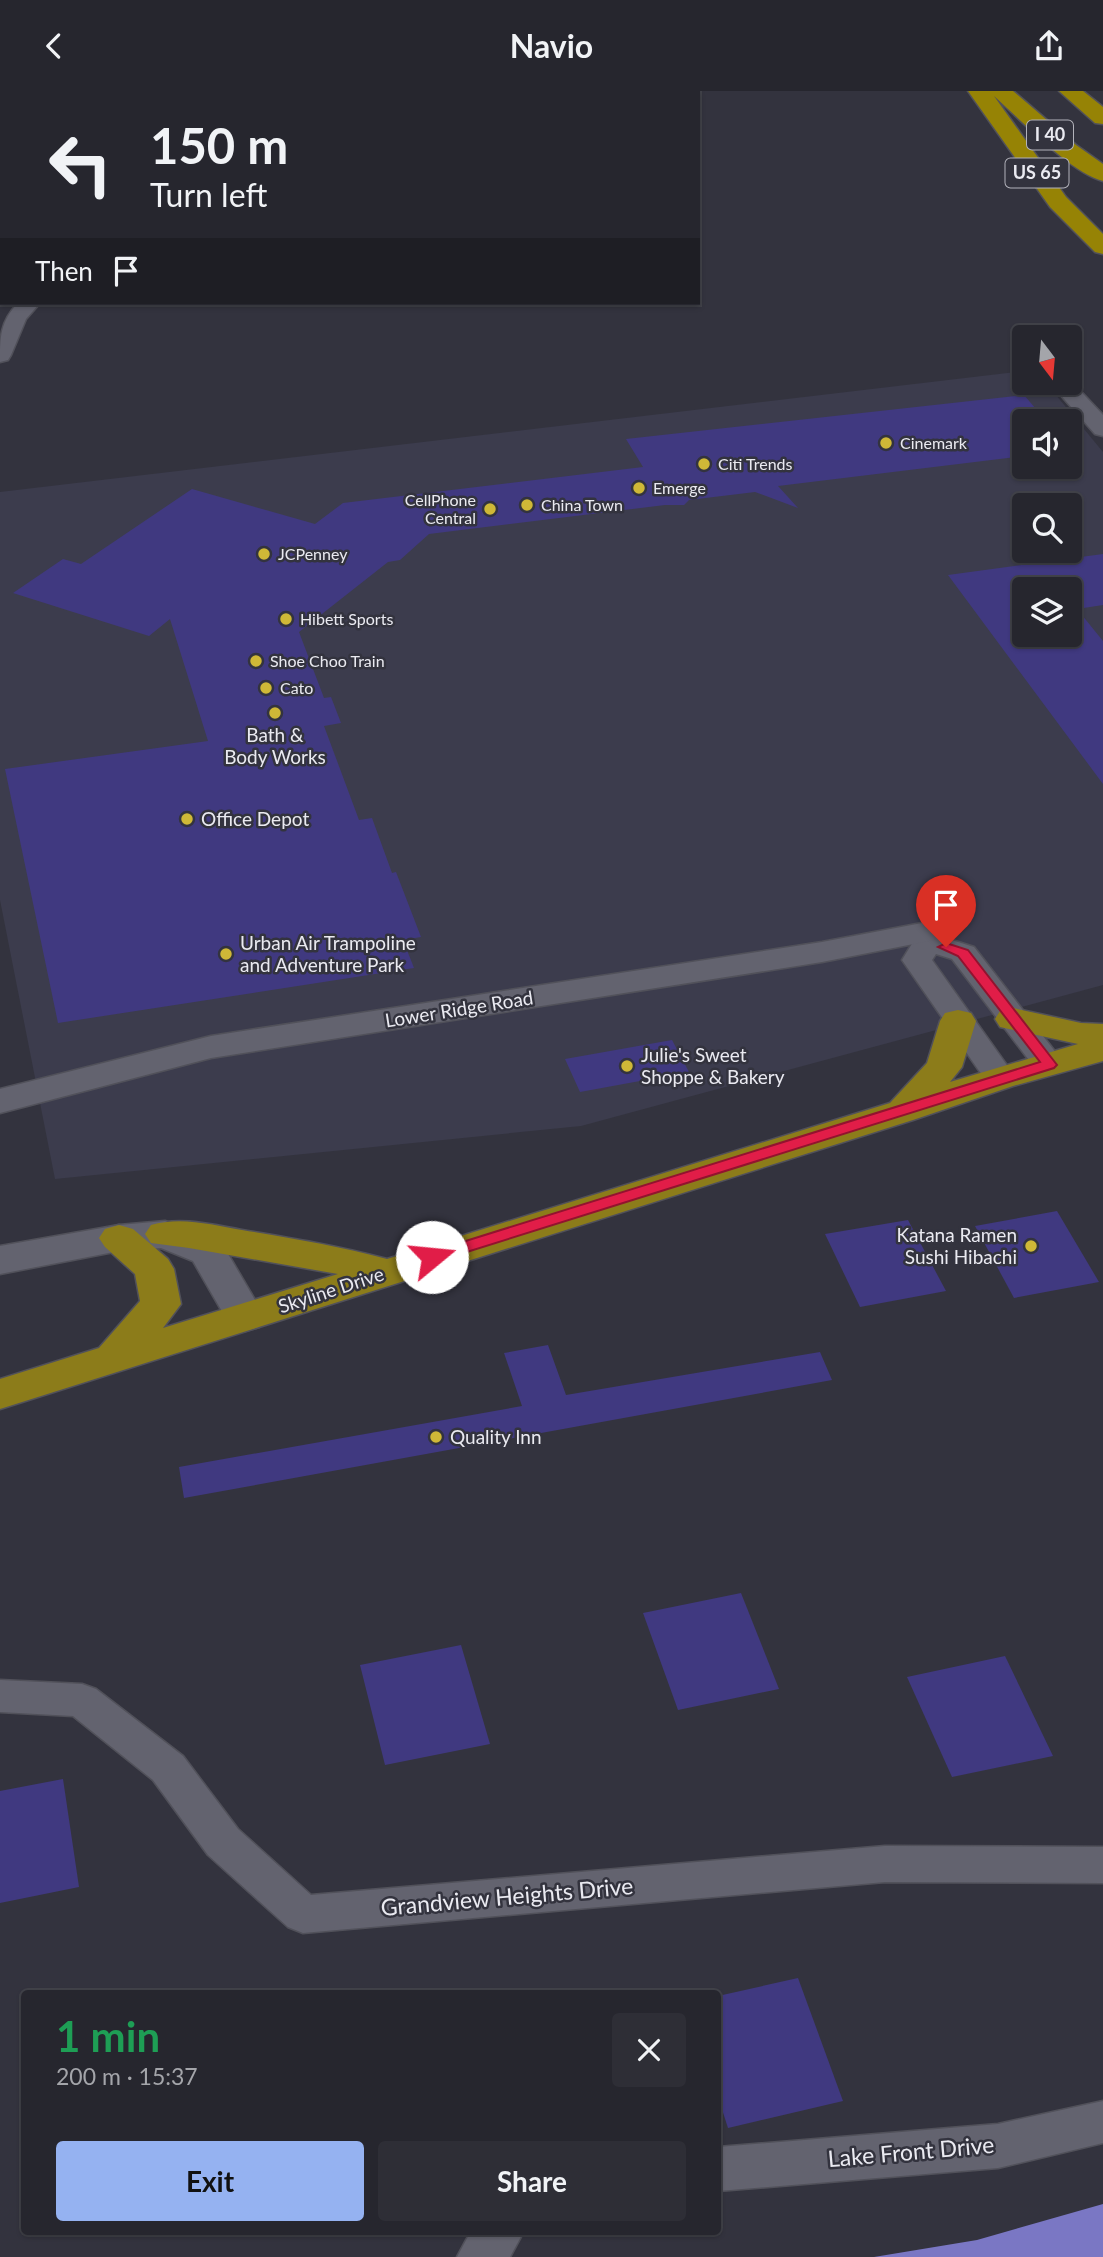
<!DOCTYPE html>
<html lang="en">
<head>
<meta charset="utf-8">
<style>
	:root { --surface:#26262e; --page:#2e2e36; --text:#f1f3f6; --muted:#a4a5aa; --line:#42434a; --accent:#95b2f1 }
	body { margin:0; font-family:Lato,sans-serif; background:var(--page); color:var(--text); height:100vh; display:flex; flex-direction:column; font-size:26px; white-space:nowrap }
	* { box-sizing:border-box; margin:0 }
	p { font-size:23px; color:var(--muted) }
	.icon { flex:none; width:38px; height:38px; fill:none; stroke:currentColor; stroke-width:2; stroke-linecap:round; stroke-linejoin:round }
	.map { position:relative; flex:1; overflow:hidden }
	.details { position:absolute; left:21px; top:1899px; width:700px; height:245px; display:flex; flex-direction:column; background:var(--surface); border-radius:7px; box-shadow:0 2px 5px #0004,0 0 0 2px var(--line) }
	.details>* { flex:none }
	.banner { position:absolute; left:0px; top:0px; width:700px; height:214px; box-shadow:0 2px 5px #0004,0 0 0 2px var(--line); background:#26262e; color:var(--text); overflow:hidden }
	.needle { width:46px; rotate:164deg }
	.buttons { position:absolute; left:1012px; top:234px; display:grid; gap:14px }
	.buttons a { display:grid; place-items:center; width:70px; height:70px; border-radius:7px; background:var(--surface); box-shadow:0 2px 5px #0004,0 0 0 2px var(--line); font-size:35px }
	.pin { position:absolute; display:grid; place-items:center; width:60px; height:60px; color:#fff; margin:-72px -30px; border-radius:50% 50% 50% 0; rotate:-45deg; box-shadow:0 0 7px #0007 }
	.pin .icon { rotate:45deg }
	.me { position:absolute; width:77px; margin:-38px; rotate:73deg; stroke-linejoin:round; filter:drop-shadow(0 0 5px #0008) }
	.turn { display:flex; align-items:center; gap:24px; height:147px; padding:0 35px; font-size:32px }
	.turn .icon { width:91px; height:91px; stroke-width:2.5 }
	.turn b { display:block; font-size:49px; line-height:60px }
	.then { display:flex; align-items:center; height:66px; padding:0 35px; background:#0003; gap:14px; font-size:26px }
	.round { display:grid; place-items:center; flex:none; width:74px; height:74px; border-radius:7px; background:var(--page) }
	.head { display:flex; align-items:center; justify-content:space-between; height:119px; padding:0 35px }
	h1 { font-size:42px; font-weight:700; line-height:52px; color:#1e9e55 }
	.action { display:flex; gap:14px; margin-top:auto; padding:14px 35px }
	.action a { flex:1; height:80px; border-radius:7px; background:var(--accent); color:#111; font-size:28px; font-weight:700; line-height:80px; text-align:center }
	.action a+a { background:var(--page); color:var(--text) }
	header { display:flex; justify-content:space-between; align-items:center; height:91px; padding:0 35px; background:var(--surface); font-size:32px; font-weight:700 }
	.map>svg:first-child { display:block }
	.built { fill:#3c3c4d; fill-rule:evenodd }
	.water { fill:#7a77c4 }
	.building { fill:#403980; fill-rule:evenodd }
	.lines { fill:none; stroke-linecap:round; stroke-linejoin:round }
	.minor-casing { stroke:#51515a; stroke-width:3 }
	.tertiary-casing { stroke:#51515a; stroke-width:3 }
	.trunk-casing { stroke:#51515a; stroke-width:3 }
	.motorway-casing { stroke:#51515a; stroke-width:3 }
	.minor { fill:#63636f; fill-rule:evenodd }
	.tertiary { fill:#63636f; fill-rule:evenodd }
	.trunk { fill:#8c7c1a; fill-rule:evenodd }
	.motorway { fill:#968305; fill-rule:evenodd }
	.route { fill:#e11d48; stroke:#92132f; stroke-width:2 }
	.poi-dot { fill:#cfb837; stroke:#33333e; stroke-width:2.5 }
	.labels { text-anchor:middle; stroke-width:5; stroke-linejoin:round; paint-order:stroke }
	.far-poi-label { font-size:16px; fill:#eaeaf1; stroke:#33333e; text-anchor:start }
	.shield { fill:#33333e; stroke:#b3b3bb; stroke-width:2 }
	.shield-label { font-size:18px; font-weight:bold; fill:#eaeaf1 }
	.poi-label { font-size:19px; fill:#eaeaf1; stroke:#33333e; text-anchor:start }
	.street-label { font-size:19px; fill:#eaeaf1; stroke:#33333e }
	.near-street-label { font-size:23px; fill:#eaeaf1; stroke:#33333e }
</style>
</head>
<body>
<header><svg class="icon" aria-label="back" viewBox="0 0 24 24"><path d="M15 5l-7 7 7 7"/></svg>Navio<svg class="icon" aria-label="share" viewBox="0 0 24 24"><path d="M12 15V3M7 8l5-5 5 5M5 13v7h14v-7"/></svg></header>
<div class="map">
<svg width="1103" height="2166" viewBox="0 0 1103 2166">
	<rect width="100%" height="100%" fill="#33333e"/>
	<path class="built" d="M 1024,280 L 1024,292 L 1046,292 L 1103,361 L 1103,894 L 581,1035 L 55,1088 L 0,809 L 0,401 ZM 1024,331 L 1069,331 L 1069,376 L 1024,376 ZM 1024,415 L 1069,415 L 1069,460 L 1024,460 ZM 1024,499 L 1069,499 L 1069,544 L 1024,544 Z"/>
	<path class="water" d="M 1103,2113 L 1103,2166 L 874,2166 L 977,2149 Z"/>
	<g class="building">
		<path d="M 1024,304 L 1047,331 L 1024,331 L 1024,365 L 778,395 L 798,417 L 755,401 L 689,409 L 684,414 L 665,414 L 429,443 L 400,469 L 388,471 L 299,541 L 324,607 L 331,606 L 341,632 L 324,635 L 359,729 L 372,727 L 392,782 L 396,781 L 421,846 L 403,849 L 414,877 L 58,932 L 5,678 L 208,650 L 170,528 L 149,545 L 13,502 L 63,468 L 81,473 L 192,398 L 315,433 L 343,412 L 643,376 L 626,348 Z"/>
		<path d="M 1103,463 L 1103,514 L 1077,518 L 1103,550 L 1103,693 L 948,484 ZM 1024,499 L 1069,499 L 1069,544 L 1024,544 Z"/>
		<path d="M 672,949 L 689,981 L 580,1001 L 565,968 Z"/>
		<path d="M 1057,1120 L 1099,1191 L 1014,1207 L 975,1135 Z"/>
		<path d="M 908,1129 L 946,1200 L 860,1216 L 825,1143 Z"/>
		<path d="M 548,1254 L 566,1304 L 820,1261 L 832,1289 L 184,1407 L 179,1376 L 522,1315 L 504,1262 Z"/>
		<path d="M 741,1502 L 779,1598 L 678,1619 L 643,1522 Z"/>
		<path d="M 461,1554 L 490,1653 L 385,1674 L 360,1574 Z"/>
		<path d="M 1005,1565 L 1053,1665 L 952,1686 L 907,1586 Z"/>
		<path d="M 63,1688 L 79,1796 L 0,1812 L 0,1700 Z"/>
		<path d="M 798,1887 L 843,2010 L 728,2037 L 718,2006 L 718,1905 Z"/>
	</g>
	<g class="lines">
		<defs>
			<g id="minor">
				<path d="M 18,212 L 40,212 L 26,228 L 11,264 L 8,269 L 0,271 C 0,246 0,231 18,212 Z"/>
				<path d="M 1069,288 L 1103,324 L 1103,345 L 1095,343 L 1050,292 L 1069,292 Z"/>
				<path d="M 922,833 L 933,836 L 939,845 L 974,856 L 1060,967 L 1065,974 L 1060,981 L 1049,984 L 1038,981 L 952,868 L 936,863 L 932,869 L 1016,987 L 1011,994 L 1000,997 L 989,994 L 902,869 L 913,851 L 907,842 L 911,836 Z"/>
				<path d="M 0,1589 L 82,1593 L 96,1598 L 183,1665 L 238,1738 L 311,1804 L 885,1755 L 1103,1756 L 1103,1792 L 885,1791 L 303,1842 L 288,1836 L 208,1764 L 153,1689 L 73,1625 L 0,1621 Z"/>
				<path d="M 1103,2010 L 1103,2052 L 998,2077 L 718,2100 L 718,2056 L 998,2033 Z"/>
				<path d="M 471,2140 L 524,2140 L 510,2166 L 457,2166 Z"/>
			</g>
			<g id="tertiary">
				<path d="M 922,832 L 934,835 L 939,842 L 934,849 L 822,871 L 211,967 L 0,1022 L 0,998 L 211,945 L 822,851 Z"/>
				<path d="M 165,1130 L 221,1151 L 265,1226 L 259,1236 L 245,1240 L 231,1236 L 193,1170 L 161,1157 L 119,1160 L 0,1183 L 0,1155 L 119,1134 Z"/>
			</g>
			<path id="trunk" d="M 1013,917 L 1081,932 L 1103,933 L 1103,970 L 1013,995 L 913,1029 L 0,1318 L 0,1288 L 99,1257 L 140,1210 L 135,1183 L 105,1156 L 99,1147 L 105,1138 L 119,1134 L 133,1138 L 168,1168 L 174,1178 L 181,1213 L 163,1237 L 338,1183 L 189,1157 L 151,1152 L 145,1143 L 151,1134 C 181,1125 213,1134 242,1139 C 291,1147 339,1155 387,1168 L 890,1012 L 927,972 L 940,930 L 945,922 L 958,919 L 971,922 L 976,930 L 962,976 L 950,991 L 1078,953 L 1000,936 L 995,928 L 1000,920 Z"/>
			<g id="motorway">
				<path d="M 968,0 L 1013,0 L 1076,54 L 1103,73 L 1103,90 C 1071,82 1020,28 994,5 L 1066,106 L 1103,143 L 1103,163 L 1095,161 L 1050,116 Z"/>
				<path d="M 1059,0 L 1083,0 L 1103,16 L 1103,33 L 1095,32 Z"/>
			</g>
		</defs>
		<use href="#minor" class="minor-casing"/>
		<use href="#tertiary" class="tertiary-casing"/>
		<use href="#trunk" class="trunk-casing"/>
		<use href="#motorway" class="motorway-casing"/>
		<use href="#minor" class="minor"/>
		<use href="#tertiary" class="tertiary"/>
		<use href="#trunk" class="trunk"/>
		<use href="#motorway" class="motorway"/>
	</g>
	<path class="route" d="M 946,852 L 968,859 L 1054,970 L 1057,974 L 1054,977 L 438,1170 L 432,1172 L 424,1166 L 427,1162 L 1040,971 L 958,865 L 938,856 Z"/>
	<g class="poi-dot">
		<circle cx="886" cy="352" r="7"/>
		<circle cx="704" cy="373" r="7"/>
		<circle cx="639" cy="397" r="7"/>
		<circle cx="527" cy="414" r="7"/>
		<circle cx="490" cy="418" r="7"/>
		<circle cx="264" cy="463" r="7"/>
		<circle cx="286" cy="528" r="7"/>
		<circle cx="256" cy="570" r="7"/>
		<circle cx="266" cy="597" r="7"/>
		<circle cx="275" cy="622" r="7"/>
		<circle cx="187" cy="728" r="7"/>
		<circle cx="226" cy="863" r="7"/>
		<circle cx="627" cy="975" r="7"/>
		<circle cx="1031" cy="1155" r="7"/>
		<circle cx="436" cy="1346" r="7"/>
	</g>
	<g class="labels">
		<g class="far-poi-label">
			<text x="900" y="358">Cinemark</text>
			<text x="718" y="379">Citi Trends</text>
			<text x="653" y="403">Emerge</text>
			<text x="476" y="415" text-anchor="end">CellPhone<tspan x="476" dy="18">Central</tspan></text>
			<text x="541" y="420">China Town</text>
			<text x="278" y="469">JCPenney</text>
			<text x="300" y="534">Hibett Sports</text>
			<text x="270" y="576">Shoe Choo Train</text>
			<text x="280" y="603">Cato</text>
		</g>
		<g class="shield">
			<rect x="1027" y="29.5" width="46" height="29" rx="5"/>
			<rect x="1005.5" y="67.5" width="63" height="29" rx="5"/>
		</g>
		<g class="shield-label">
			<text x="1050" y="50">I 40</text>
			<text x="1037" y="88">US 65</text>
		</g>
		<g class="poi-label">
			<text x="275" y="651" text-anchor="middle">Bath &amp;<tspan x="275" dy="22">Body Works</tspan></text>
			<text x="201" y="735">Office Depot</text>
			<text x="240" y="859">Urban Air Trampoline<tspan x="240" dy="22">and Adventure Park</tspan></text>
			<text x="641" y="971">Julie's Sweet<tspan x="641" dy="22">Shoppe &amp; Bakery</tspan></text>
			<text x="1017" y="1151" text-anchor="end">Katana Ramen<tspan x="1017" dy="22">Sushi Hibachi</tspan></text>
			<text x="450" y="1353">Quality Inn</text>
		</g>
		<g class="street-label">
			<text transform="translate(459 918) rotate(-9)" y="7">Lower Ridge Road</text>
			<text transform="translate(331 1199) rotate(-18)" y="7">Skyline Drive</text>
		</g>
		<g class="near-street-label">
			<text transform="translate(507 1806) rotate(-5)" y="8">Grandview Heights Drive</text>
			<text transform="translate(911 2061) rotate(-5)" y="8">Lake Front Drive</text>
		</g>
	</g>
</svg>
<div class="buttons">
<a><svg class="needle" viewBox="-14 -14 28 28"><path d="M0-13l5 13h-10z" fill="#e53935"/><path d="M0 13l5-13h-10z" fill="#a4a5aa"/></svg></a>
<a><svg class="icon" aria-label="sound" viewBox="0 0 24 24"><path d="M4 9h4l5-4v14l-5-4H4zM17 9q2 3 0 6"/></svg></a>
<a><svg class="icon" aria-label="search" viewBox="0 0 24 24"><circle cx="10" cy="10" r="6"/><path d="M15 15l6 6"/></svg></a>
<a><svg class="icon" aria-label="layers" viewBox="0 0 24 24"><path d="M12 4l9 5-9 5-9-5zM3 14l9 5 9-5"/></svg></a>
</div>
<div class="pin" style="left:946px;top:856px;background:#d93025"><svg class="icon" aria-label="arrive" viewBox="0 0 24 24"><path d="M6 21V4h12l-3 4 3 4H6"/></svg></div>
<svg class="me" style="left:432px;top:1166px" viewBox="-20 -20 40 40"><circle r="19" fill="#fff"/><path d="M0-13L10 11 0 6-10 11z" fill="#e11d48"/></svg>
<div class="banner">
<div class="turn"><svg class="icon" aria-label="left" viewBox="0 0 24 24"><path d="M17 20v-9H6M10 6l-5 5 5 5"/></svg><div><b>150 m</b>Turn left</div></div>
<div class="then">Then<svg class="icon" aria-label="arrive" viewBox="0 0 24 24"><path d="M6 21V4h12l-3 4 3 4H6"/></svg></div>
</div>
<section class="details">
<div class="head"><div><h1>1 min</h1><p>200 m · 15:37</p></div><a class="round"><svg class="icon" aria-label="close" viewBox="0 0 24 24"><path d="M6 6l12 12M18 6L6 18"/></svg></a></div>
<div class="action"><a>Exit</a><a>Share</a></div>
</section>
</div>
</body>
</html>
